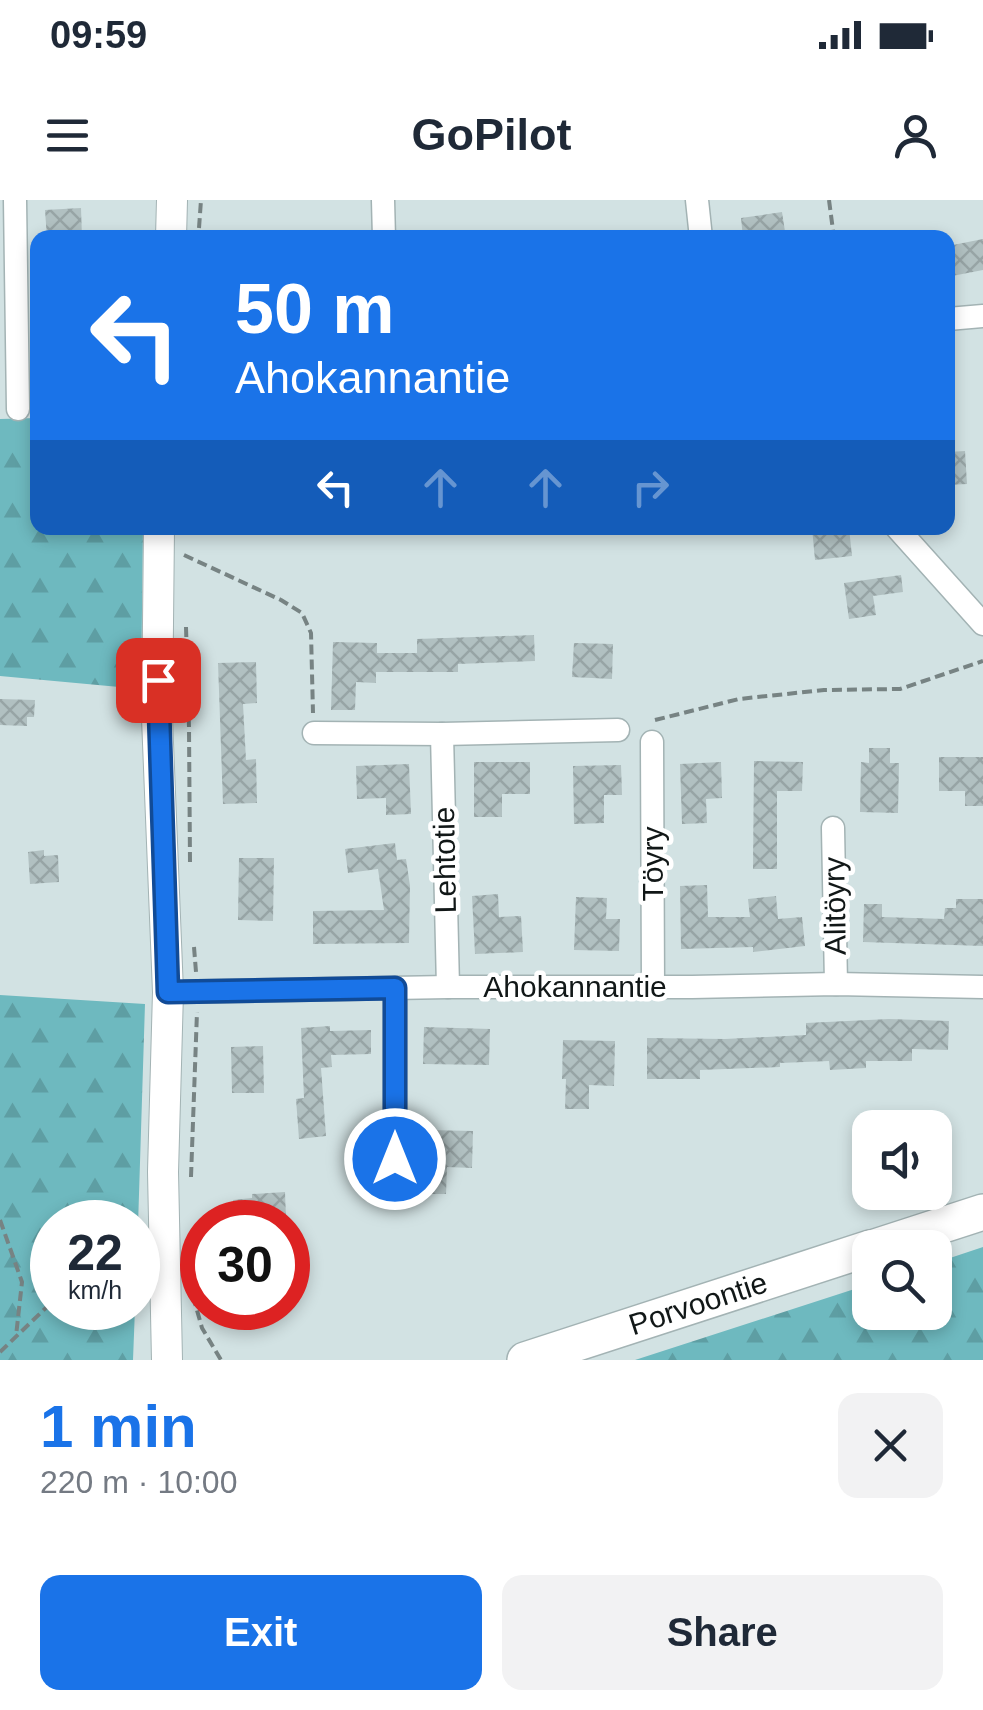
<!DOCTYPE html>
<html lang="en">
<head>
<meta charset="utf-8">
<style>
	:root { --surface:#fff; --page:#f2f2f3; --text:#1f2937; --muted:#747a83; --accent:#1a73e8 }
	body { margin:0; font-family:Helvetica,sans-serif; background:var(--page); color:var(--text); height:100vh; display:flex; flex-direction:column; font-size:38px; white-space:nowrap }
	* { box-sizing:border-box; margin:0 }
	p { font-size:32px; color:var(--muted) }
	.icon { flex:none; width:55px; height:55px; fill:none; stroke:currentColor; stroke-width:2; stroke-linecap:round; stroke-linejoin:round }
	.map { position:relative; height:1160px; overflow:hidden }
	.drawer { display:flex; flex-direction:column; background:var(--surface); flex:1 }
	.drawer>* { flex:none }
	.guide { position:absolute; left:30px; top:30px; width:925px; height:305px; border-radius:20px; box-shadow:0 5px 15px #0003; background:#1a73e8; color:#fff; overflow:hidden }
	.buttons { position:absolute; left:852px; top:910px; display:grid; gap:20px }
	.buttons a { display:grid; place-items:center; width:100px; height:100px; border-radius:20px; background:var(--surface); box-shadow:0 5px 15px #0003; font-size:50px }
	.speed { position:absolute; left:30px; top:1000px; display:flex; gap:20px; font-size:50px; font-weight:700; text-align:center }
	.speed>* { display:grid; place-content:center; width:130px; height:130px; border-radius:50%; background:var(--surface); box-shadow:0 5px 15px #0003; line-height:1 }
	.speed small { font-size:25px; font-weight:400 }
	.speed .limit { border:15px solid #d22; background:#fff; color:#111 }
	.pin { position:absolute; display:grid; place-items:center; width:85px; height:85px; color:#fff; margin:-42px; border-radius:20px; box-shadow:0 5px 15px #0006 }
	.me { position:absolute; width:110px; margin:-55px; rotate:0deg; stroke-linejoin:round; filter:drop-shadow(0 0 8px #0008) }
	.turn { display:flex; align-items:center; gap:35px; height:210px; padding:0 40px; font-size:45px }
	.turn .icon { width:130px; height:130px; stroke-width:2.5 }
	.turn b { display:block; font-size:70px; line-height:85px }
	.lanes { display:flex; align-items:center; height:95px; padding:0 40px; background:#0003; justify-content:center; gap:50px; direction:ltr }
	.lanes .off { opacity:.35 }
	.round { display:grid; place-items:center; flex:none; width:105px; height:105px; border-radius:20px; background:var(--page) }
	.headline { display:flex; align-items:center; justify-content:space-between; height:170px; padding:0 40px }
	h1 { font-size:60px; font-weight:800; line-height:75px; color:var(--accent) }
	.action { display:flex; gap:20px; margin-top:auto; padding:20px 40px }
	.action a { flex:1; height:115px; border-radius:20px; background:var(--accent); color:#fff; font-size:40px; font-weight:800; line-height:115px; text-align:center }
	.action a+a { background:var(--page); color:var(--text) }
	.status { display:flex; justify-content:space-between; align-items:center; height:70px; padding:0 50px; background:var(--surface); direction:ltr }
	.status svg { height:28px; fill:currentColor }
	header { display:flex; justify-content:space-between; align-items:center; height:130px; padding:0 40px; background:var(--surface); font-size:45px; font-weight:800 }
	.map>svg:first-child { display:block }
	.forest { fill:url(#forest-firs) }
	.building { fill:url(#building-cross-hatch) }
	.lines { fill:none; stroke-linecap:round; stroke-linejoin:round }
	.minor-casing { stroke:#a3b3b4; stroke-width:25 }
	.secondary-casing { stroke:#a3b3b4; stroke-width:32 }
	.primary-casing { stroke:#a3b3b4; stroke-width:38 }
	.path { stroke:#778383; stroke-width:4; stroke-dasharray:10 5; stroke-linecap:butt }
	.minor { stroke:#fff; stroke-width:22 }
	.secondary { stroke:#fff; stroke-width:30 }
	.primary { stroke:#fff; stroke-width:35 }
	.route-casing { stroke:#114b97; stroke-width:25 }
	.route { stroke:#1a73e8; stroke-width:18 }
	.labels { text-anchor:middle; stroke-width:9; stroke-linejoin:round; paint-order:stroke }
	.street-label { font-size:30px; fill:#111717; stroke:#fff }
</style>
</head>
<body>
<div class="status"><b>09:59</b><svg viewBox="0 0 49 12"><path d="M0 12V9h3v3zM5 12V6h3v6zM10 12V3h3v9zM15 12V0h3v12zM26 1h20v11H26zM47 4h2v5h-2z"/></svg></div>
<header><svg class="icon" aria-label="menu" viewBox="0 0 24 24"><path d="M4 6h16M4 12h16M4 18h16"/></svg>GoPilot<svg class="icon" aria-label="person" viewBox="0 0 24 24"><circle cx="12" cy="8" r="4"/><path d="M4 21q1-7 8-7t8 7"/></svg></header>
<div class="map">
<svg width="983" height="1160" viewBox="0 0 983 1160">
	<defs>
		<pattern id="forest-firs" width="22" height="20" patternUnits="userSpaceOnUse" patternTransform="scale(2.5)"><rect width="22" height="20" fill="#6eb9bf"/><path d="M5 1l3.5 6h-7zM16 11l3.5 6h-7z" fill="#5e9ea3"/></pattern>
		<pattern id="building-cross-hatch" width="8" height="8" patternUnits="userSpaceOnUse" patternTransform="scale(2.5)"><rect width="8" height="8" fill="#b1c0c1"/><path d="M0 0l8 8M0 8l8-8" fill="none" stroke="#97a4a5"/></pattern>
	</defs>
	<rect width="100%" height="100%" fill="#d2e2e3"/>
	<g class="forest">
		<path d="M 37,218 L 38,328 L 143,328 L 141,489 L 0,476 L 0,219 Z"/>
		<path d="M 0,795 L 145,804 L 138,1026 L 138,1022 L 52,1022 L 52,1108 L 135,1108 L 133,1160 L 0,1160 Z"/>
		<path d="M 983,1047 L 983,1160 L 635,1160 L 870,1084 L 870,1112 L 935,1112 L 935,1063 Z"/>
	</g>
	<g class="building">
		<path d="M 81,8 L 82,38 L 47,38 L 45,10 Z"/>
		<path d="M 782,12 L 786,38 L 743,38 L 741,18 Z"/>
		<path d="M 983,39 L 983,70 L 952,76 L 948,46 Z"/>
		<path d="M 965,251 L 967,284 L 948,285 L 948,252 Z"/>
		<path d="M 812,328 L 849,328 L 852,356 L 815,360 Z"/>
		<path d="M 901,375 L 903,392 L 873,396 L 876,415 L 849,419 L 844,383 Z"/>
		<path d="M 534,435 L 535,461 L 458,464 L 458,472 L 376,472 L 376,483 L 356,482 L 355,510 L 331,510 L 333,442 L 377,443 L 377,453 L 417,453 L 417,439 Z"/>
		<path d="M 574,443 L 613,444 L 612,479 L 572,477 Z"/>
		<path d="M 256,462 L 257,503 L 243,504 L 246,560 L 256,559 L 257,603 L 223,604 L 218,463 Z"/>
		<path d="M 0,499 L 35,500 L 34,517 L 27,517 L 27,526 L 0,525 Z"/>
		<path d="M 869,548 L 890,548 L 890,563 L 899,563 L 898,613 L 860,612 L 861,562 L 869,563 Z"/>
		<path d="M 939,557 L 983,557 L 983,606 L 965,606 L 965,591 L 939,591 Z"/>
		<path d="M 754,561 L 803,562 L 802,591 L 777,591 L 777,669 L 753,669 Z"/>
		<path d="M 474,562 L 530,562 L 530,594 L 502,594 L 502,617 L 474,617 Z"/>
		<path d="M 721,562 L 722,598 L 706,599 L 707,623 L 682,624 L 680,564 Z"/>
		<path d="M 409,564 L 411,614 L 386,615 L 386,598 L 357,599 L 356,566 Z"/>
		<path d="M 621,565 L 622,595 L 604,595 L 604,623 L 574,624 L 573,566 Z"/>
		<path d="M 395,643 L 397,660 L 406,659 L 410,686 L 409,743 L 313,744 L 313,711 L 384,710 L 378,669 L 348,673 L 345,649 Z"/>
		<path d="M 44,650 L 44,656 L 58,655 L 59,682 L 30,684 L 28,652 Z"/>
		<path d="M 239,658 L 274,658 L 273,721 L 238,720 Z"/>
		<path d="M 707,685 L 708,717 L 750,717 L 748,699 L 776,696 L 778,719 L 802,717 L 805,746 L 753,752 L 753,747 L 681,749 L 680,686 Z"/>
		<path d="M 498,694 L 499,717 L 521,716 L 523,752 L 475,754 L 472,696 Z"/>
		<path d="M 576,697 L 607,698 L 606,719 L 620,719 L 619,751 L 574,750 Z"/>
		<path d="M 956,699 L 983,699 L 983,746 L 863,742 L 864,704 L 882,704 L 882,717 L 944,719 L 945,708 L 956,708 Z"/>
		<path d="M 889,819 L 949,821 L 948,850 L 912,849 L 912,861 L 866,861 L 866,868 L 830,870 L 829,861 L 780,863 L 780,867 L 700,870 L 700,879 L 647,879 L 647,838 L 725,839 L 806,835 L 806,823 Z"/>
		<path d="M 330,826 L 330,831 L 371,830 L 371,854 L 331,855 L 332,867 L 321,868 L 326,936 L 299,939 L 296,899 L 304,898 L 301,828 Z"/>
		<path d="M 424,827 L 490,829 L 489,865 L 423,864 Z"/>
		<path d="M 563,840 L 615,841 L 614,886 L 589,885 L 589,909 L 565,909 L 566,879 L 562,879 Z"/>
		<path d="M 263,846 L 264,893 L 232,893 L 231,847 Z"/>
		<path d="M 428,930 L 473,931 L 472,968 L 447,967 L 446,994 L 426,994 Z"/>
		<path d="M 285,992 L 286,1018 L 262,1019 L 262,1022 L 235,1022 L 233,1000 L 252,998 L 252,994 Z"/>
	</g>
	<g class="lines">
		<defs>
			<g id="minor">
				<path d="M 15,0 L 18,209"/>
				<path d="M 383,0 L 384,38"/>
				<path d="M 697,0 L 701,38"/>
				<path d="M 948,119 L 983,116"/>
				<path d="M 897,328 L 983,424"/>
				<path d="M 314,533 L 442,534 L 618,530"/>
				<path d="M 442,534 L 448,787"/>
				<path d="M 652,542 L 653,787"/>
				<path d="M 833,628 L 836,784"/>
				<path d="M 168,792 L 448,787 L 692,787 L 836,784 L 983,787"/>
				<path d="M 395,959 L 395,788"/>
			</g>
			<g id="secondary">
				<path d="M 171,38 L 172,0"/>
				<path d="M 159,328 L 157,518 L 168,792 L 163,972 L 167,1160"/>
			</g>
			<g id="primary">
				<path d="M 872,1048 L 983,1012"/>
				<path id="s1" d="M 525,1160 L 870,1048"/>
			</g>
		</defs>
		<use href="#minor" class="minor-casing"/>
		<use href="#secondary" class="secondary-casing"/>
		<use href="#primary" class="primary-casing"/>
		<g class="path">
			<path d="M 829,0 L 834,38"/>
			<path d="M 199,28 L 201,0"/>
			<path d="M 184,355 L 281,400 L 302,413 L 311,433 L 313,513"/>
			<path d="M 186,427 L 189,528 L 190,662"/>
			<path d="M 655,520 L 739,499 L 824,490 L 900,489 L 983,461"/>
			<path d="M 194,747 L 196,772"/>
			<path d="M 191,977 L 197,812"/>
			<path d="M 0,1020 L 22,1082 L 16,1136"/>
			<path d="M 193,1096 L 202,1128 L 221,1160"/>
			<path d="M 0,1152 L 52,1102"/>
		</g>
		<use href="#minor" class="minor"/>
		<use href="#secondary" class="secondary"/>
		<use href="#primary" class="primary"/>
	</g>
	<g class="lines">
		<defs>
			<path id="route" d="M 158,480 L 168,792 L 395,788 L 395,959"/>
		</defs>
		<use href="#route" class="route-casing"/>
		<use href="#route" class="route"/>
	</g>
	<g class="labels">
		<g class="street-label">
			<text transform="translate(445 660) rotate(-91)" y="10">Lehtotie</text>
			<text transform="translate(653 664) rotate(-90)" y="10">Töyry</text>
			<text transform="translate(835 706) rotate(-91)" y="10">Alitöyry</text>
			<text x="575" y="797">Ahokannantie</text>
			<text dy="10" stroke="none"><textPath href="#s1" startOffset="182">Porvoontie</textPath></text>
		</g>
	</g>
</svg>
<div class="buttons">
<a><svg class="icon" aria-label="sound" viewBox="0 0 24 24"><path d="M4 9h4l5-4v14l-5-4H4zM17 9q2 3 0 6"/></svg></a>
<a><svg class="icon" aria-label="search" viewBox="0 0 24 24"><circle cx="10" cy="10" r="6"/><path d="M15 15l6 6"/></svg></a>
</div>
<div class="speed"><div>22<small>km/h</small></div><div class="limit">30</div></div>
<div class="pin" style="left:158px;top:480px;background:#d93025"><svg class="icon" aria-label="arrive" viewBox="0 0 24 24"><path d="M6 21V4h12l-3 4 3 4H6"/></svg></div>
<svg class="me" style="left:395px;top:959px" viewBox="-20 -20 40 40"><circle r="17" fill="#1a73e8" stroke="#fff" stroke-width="3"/><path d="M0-11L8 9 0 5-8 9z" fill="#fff"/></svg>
<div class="guide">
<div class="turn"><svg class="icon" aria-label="left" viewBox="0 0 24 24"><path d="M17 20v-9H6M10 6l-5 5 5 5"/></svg><div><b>50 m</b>Ahokannantie</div></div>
<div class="lanes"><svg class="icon" aria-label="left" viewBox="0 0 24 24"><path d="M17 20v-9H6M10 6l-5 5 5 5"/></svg><svg class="icon off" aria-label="ahead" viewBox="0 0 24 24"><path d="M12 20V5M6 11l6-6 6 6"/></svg><svg class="icon off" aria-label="ahead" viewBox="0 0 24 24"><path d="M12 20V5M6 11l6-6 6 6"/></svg><svg class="icon off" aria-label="right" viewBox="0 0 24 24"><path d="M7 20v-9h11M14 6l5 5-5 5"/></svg></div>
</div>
</div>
<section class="drawer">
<div class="headline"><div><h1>1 min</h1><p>220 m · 10:00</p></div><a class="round"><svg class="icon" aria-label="close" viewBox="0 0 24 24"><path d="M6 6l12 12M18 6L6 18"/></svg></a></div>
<div class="action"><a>Exit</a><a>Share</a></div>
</section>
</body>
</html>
